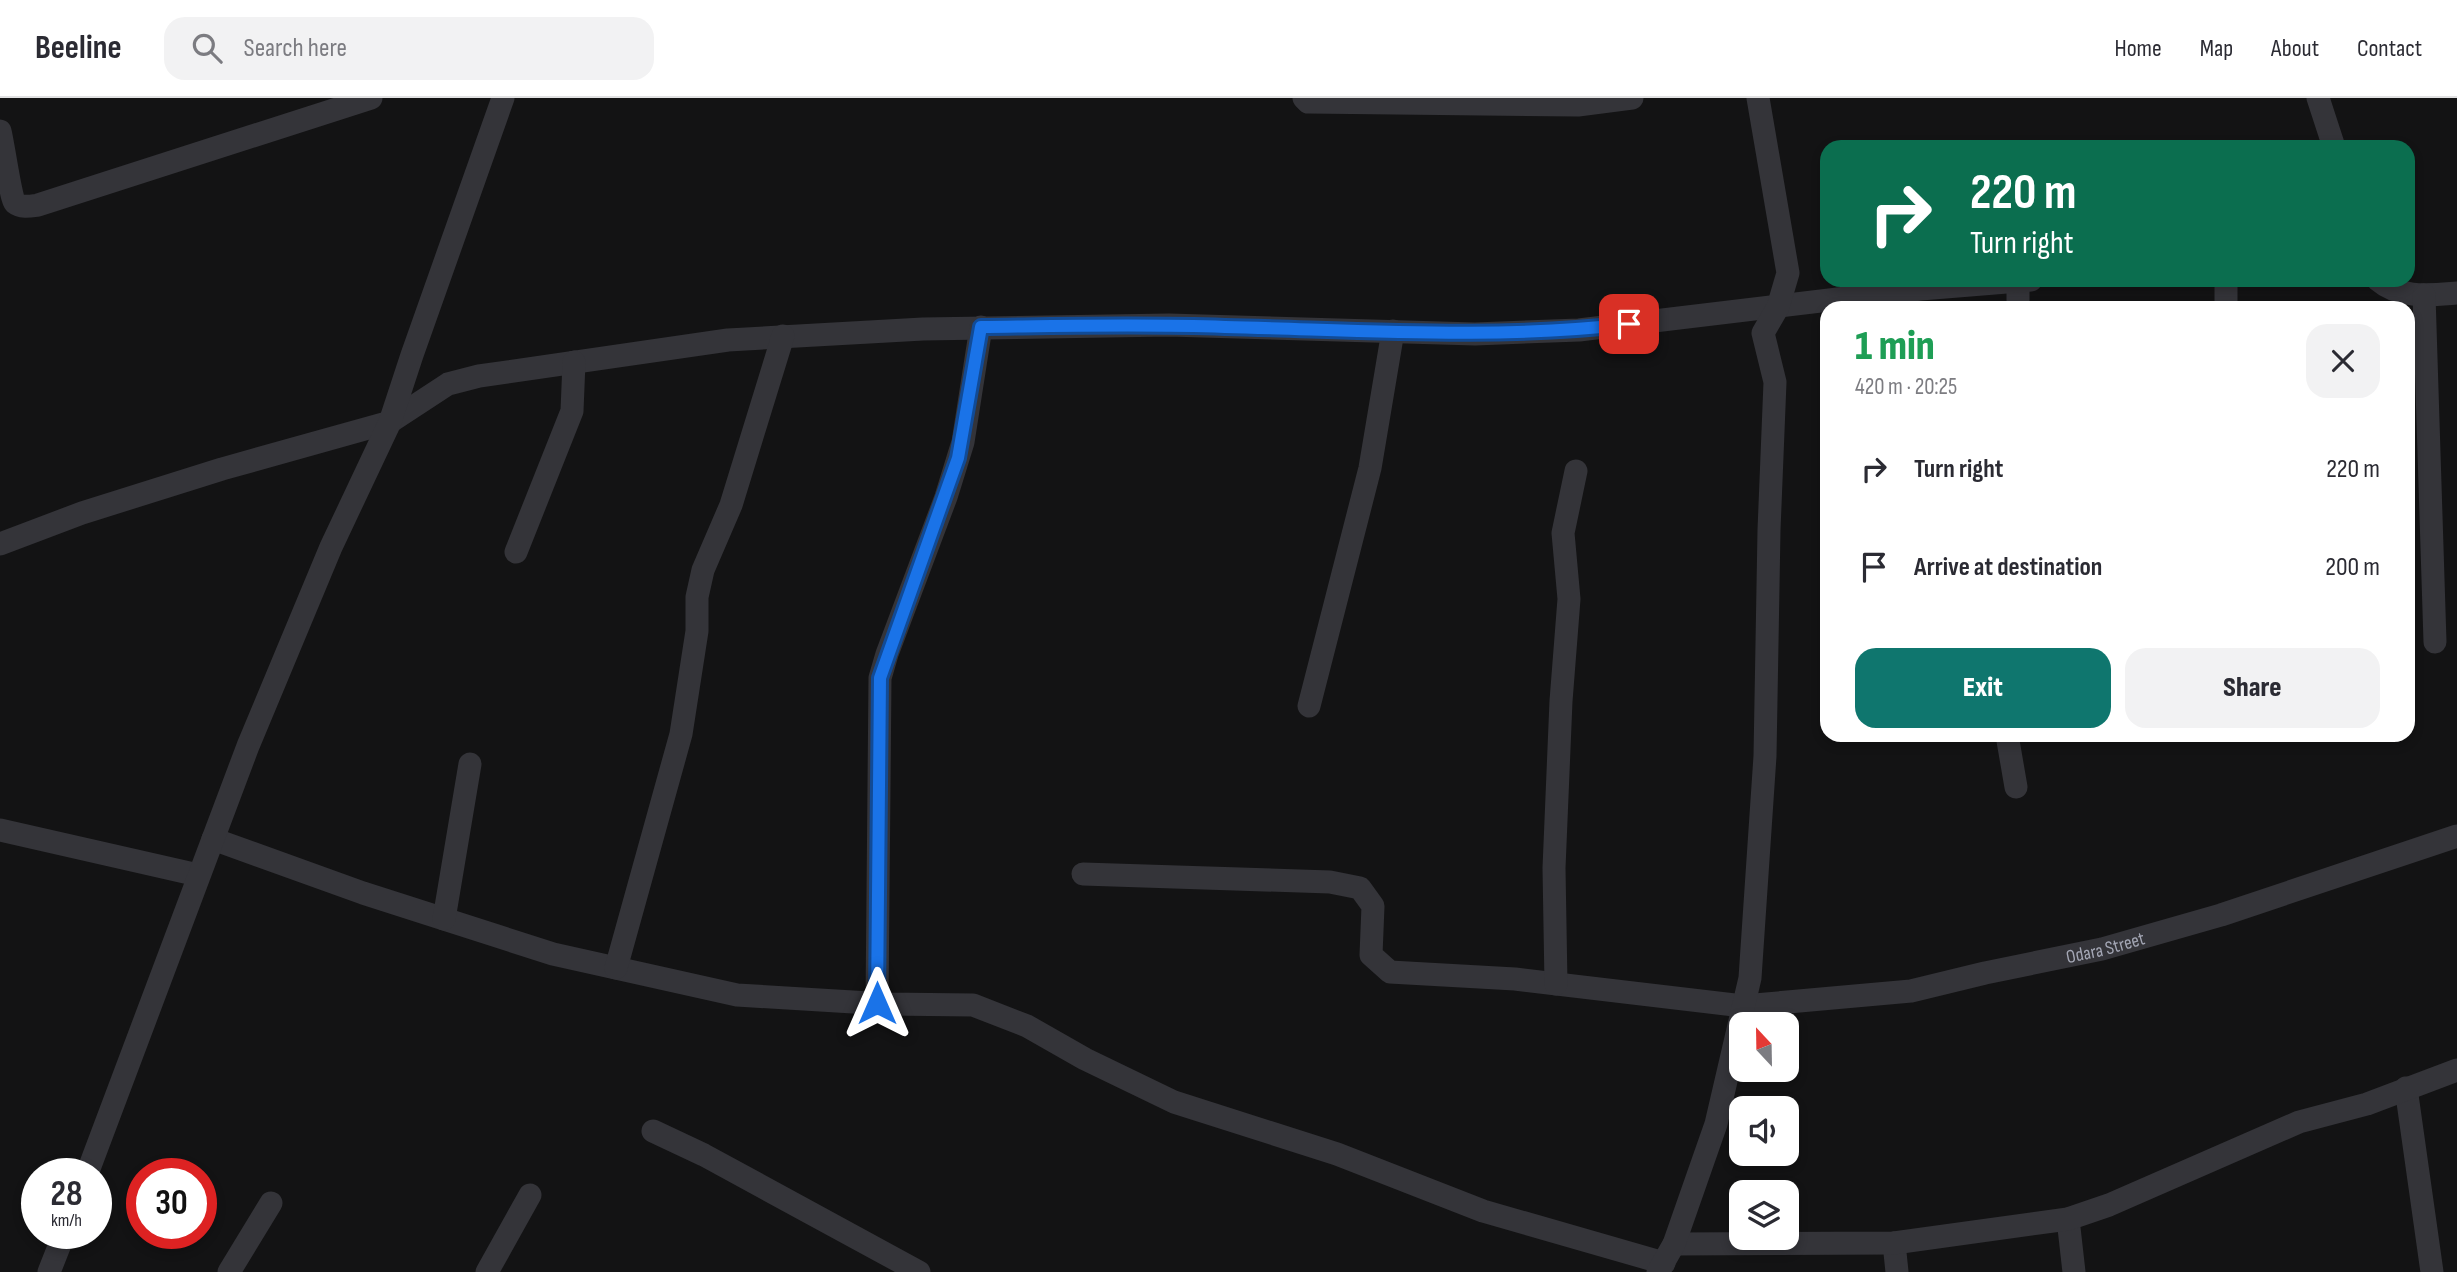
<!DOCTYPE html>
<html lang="en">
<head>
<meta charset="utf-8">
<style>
	:root { --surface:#fff; --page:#f2f2f3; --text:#2b2b33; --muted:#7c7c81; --line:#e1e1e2; --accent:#0f766e }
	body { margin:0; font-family:"Sofia Sans Condensed",sans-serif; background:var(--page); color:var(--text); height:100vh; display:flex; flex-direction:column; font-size:26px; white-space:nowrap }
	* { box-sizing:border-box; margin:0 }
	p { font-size:23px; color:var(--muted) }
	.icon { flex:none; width:38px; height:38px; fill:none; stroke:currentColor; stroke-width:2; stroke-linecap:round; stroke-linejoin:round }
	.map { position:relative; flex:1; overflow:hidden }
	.details { position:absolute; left:1820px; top:203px; width:595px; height:441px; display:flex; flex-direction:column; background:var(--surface); border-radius:21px; box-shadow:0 4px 10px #0003 }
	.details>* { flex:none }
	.top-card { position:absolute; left:1820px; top:42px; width:595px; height:147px; border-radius:21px; box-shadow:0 4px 10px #0003; background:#0b6e4f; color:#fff; overflow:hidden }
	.needle { width:46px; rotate:338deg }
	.buttons { position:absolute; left:1729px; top:914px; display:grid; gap:14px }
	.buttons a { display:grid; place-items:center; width:70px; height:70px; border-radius:14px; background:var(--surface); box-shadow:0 4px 10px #0003; font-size:35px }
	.speed { position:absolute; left:21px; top:1060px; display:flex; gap:14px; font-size:35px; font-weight:700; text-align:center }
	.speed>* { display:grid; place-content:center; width:91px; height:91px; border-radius:50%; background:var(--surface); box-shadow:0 4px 10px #0003; line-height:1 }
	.speed small { font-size:18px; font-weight:400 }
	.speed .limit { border:10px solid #d22; background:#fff; color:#111 }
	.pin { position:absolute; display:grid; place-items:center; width:60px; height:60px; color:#fff; margin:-30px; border-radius:14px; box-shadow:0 4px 10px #0006 }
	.me { position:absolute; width:77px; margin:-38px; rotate:0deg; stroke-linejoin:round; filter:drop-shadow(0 0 5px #0008) }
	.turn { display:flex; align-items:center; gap:24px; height:147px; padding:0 35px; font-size:32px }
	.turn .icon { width:91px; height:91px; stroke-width:2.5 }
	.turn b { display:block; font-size:49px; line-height:60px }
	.round { display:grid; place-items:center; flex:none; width:74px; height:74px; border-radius:21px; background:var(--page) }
	.headline { display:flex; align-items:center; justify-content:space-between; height:119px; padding:0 35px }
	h1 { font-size:42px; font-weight:800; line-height:52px; color:#1e9e55 }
	.cta { display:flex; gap:14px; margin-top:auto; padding:14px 35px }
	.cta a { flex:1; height:80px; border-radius:21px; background:var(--accent); color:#fff; font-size:28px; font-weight:800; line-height:80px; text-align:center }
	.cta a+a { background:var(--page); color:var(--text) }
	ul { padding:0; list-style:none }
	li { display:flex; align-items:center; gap:21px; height:98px; padding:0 35px }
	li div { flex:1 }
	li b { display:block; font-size:26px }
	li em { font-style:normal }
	header { display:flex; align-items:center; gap:42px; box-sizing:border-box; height:98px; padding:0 35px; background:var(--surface); border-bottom:2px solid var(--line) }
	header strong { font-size:33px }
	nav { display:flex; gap:38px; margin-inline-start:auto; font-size:24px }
	.search { width:490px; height:63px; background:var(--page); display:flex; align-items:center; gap:18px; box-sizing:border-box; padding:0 24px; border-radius:21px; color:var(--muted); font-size:26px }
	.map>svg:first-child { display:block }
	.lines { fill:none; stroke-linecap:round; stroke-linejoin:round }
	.minor { stroke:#343439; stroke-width:23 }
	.route-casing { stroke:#114b97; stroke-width:18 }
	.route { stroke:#1a73e8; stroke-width:12 }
	.labels { text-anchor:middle; stroke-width:7; stroke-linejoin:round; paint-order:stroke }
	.street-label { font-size:19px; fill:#a4a7b5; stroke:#0e0e0f }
</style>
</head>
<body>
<header>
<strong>Beeline</strong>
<div class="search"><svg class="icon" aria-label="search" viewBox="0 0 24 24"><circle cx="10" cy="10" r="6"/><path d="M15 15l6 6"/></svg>Search here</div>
<nav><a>Home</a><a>Map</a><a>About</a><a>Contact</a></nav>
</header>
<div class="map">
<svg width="2457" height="1174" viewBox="0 0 2457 1174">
	<rect width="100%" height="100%" fill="#131314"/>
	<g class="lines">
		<g class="minor">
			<path d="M 1304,0 L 1308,4 L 1578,7 L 1632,0"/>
			<path d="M 2318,0 L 2334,49"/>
			<path d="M 0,33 C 3,44 11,102 15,105 C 21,110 31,108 38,107 L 371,0"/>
			<path d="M 2378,182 C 2400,201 2430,197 2457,195"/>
			<path d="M 2424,197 L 2435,544"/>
			<path d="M 2018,210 L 2018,183"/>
			<path d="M 2226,210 L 2226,182"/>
			<path d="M 0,446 L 82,415 L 222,371 L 390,324 L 448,286 L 479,278 L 728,242 L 923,231 L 1169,227 L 1475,236 L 1579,232 L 1921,191 L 2031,182"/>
			<path d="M 516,454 L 572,313 L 574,264"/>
			<path d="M 1309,608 L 1370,370 L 1393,233"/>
			<path d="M 2007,637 L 2016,689"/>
			<path d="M 0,732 L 198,777"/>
			<path d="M 213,741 L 363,795 L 553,856 L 737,897 L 886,906 L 973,907 L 1027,928 L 1085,961 L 1174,1004 L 1337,1056 L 1483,1113 L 1664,1165"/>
			<path id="s1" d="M 1083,776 L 1330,784 L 1360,790 L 1373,808 L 1371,857 L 1390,874 L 1515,881 L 1743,908 L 1911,893 L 1985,875 L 2102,851 L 2221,817 L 2457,738"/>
			<path d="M 444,821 L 470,666"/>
			<path d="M 616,870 L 681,636 L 697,533 L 697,499 L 703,472 L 731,407 L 783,238"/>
			<path d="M 1556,886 L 1554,770 L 1561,603 L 1569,501 L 1563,435 L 1576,373"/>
			<path d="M 877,905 L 880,580 L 887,556 L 946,399 L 963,344 L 981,229"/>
			<path d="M 2406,990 L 2432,1174"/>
			<path d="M 653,1033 L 704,1057 L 919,1174"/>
			<path d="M 87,1076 L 248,648 L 331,449 L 390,324 L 412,257 L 503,0"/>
			<path d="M 2068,1121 L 2074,1174"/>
			<path d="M 1894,1145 L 1897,1174"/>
			<path d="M 1674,1146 L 1894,1145 L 2068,1121 L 2109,1107 L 2299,1024 L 2367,1006 L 2457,972"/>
			<path d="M 49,1174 L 64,1136"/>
			<path d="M 229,1174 L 271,1105"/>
			<path d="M 487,1174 L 530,1097"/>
			<path d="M 1658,1174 L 1674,1146 L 1716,1026 L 1750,880 L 1765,658 L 1769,432 L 1775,284 L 1763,235 L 1778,209 L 1788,175 L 1758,0"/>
		</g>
	</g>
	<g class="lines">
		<defs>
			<path id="route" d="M 877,905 L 880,580 L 958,360 L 981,229 C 1063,228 1144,226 1225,229 C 1360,232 1495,242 1629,226"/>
		</defs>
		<use href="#route" class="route-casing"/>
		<use href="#route" class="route"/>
	</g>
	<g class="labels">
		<g class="street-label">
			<text dy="7" stroke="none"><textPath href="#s1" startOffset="1097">Odara Street</textPath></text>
		</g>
	</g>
</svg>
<div class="buttons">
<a><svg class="needle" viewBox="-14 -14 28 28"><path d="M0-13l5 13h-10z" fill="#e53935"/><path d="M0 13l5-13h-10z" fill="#7c7c81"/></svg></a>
<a><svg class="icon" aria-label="sound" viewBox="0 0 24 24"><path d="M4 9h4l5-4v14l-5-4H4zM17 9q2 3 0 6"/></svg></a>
<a><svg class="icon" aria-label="layers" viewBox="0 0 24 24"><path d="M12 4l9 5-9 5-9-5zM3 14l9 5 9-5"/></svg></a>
</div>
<div class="speed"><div>28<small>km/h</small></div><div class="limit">30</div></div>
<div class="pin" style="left:1629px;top:226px;background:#d93025"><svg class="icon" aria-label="arrive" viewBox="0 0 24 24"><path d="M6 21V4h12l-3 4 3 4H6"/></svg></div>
<svg class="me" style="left:877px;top:905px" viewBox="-20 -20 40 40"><path d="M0-17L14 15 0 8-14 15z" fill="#1a73e8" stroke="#fff" stroke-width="4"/></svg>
<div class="top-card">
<div class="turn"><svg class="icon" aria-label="right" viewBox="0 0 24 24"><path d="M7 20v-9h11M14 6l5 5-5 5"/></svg><div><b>220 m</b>Turn right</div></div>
</div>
<section class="details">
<div class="headline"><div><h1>1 min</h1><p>420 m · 20:25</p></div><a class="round"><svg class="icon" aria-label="close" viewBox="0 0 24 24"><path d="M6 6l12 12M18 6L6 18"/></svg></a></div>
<ul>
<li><svg class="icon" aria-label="right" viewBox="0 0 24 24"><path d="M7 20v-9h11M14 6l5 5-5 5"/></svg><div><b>Turn right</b></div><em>220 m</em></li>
<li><svg class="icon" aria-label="arrive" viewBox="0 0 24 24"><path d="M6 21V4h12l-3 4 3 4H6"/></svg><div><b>Arrive at destination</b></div><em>200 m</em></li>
</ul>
<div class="cta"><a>Exit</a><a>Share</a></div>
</section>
</div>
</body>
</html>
